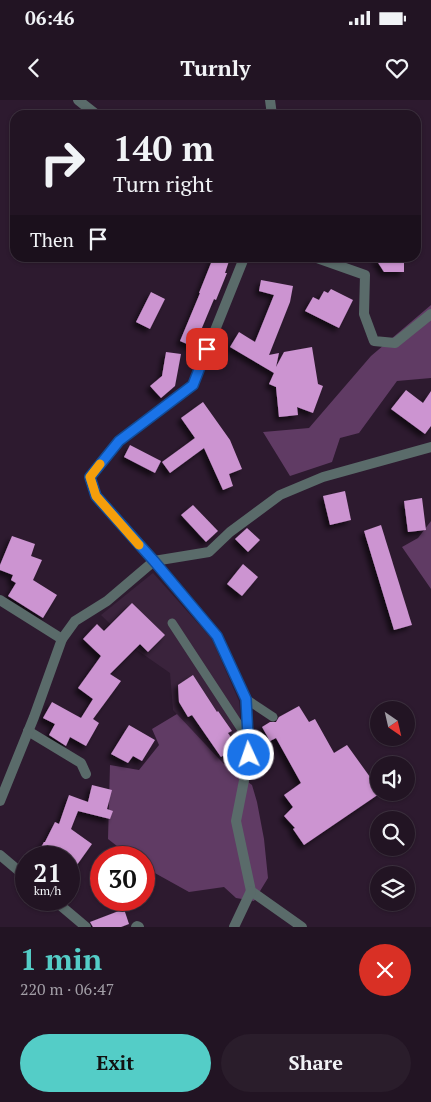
<!DOCTYPE html>
<html lang="en">
<head>
<meta charset="utf-8">
<style>
	:root { --surface:#221423; --page:#2a1d2b; --text:#f1f3f6; --muted:#a29ea6; --line:#3f3341; --accent:#54cdc7 }
	body { margin:0; font-family:"PT Serif",serif; background:var(--page); color:var(--text); height:100vh; display:flex; flex-direction:column; font-size:19px; white-space:nowrap }
	* { box-sizing:border-box; margin:0 }
	p { font-size:16px; color:var(--muted) }
	.icon { flex:none; width:28px; height:28px; fill:none; stroke:currentColor; stroke-width:2; stroke-linecap:round; stroke-linejoin:round }
	.map { position:relative; height:827px; overflow:hidden }
	.side { display:flex; flex-direction:column; background:var(--surface); flex:1 }
	.side>* { flex:none }
	.guide { position:absolute; left:10px; top:10px; width:411px; height:152px; border-radius:15px; box-shadow:0 1px 4px #0004,0 0 0 1px var(--line); background:#221423; color:var(--text); overflow:hidden }
	.needle { width:32px; rotate:146deg }
	.buttons { position:absolute; left:370px; top:601px; display:grid; gap:10px }
	.buttons a { display:grid; place-items:center; width:45px; height:45px; border-radius:50%; background:var(--surface); box-shadow:0 1px 4px #0004,0 0 0 1px var(--line); font-size:25px }
	.speed { position:absolute; left:15px; top:746px; display:flex; gap:10px; font-size:25px; font-weight:700; text-align:center }
	.speed>* { display:grid; place-content:center; width:65px; height:65px; border-radius:50%; background:var(--surface); box-shadow:0 1px 4px #0004,0 0 0 1px var(--line); line-height:1 }
	.speed small { font-size:12px; font-weight:400 }
	.speed .limit { border:8px solid #d22; background:#fff; color:#111 }
	.pin { position:absolute; display:grid; place-items:center; width:42px; height:42px; color:#fff; margin:-21px; border-radius:10px; box-shadow:0 2px 8px #0006 }
	.me { position:absolute; width:55px; margin:-28px; rotate:357deg; stroke-linejoin:round; filter:drop-shadow(0 0 4px #0008) }
	.turn { display:flex; align-items:center; gap:18px; height:105px; padding:0 20px; font-size:22px }
	.turn .icon { width:65px; height:65px; stroke-width:2.5 }
	.turn b { display:block; font-size:35px; line-height:42px }
	.then { display:flex; align-items:center; height:48px; padding:0 20px; background:#0003; gap:10px; font-size:19px }
	.round { display:grid; place-items:center; flex:none; width:52px; height:52px; border-radius:26px; background:var(--page) }
	.overview { display:flex; align-items:center; justify-content:space-between; height:85px; padding:0 20px }
	h1 { font-size:30px; font-weight:700; line-height:38px; color:var(--accent) }
	.cta { display:flex; gap:10px; margin-top:auto; padding:10px 20px }
	.cta a { flex:1; height:58px; border-radius:30px; background:var(--accent); color:#111; font-size:20px; font-weight:700; line-height:58px; text-align:center }
	.cta a+a { background:var(--page); color:var(--text) }
	.status { display:flex; justify-content:space-between; align-items:center; height:35px; padding:0 25px; background:var(--surface); direction:ltr }
	.status svg { height:14px; fill:currentColor }
	header { display:flex; justify-content:space-between; align-items:center; height:65px; padding:0 20px; background:var(--surface); font-size:22px; font-weight:700 }
	.map>svg:first-child { display:block }
	.built { fill:#3a233c }
	.green { fill:#603b64 }
	.building { fill:#cc94d1; filter:url(#shadow) }
	.lines { fill:none; stroke-linecap:round; stroke-linejoin:round }
	.lane { stroke:#5a6b6a; stroke-width:9 }
	.street { stroke:#5a6b6a; stroke-width:10 }
	.route-casing { stroke:#114b97; stroke-width:12 }
	.route { stroke:#1a73e8; stroke-width:9 }
	.slow { stroke:#f59e0b; stroke-width:9 }
</style>
</head>
<body>
<div class="status"><b>06:46</b><svg viewBox="0 0 49 12"><path d="M0 12V9h3v3zM5 12V6h3v6zM10 12V3h3v9zM15 12V0h3v12zM26 1h20v11H26zM47 4h2v5h-2z"/></svg></div>
<header><svg class="icon" aria-label="back" viewBox="0 0 24 24"><path d="M15 5l-7 7 7 7"/></svg>Turnly<svg class="icon" aria-label="heart" viewBox="0 0 24 24"><path d="M12 20l-8-8c-3-5 5-10 8-4 3-6 11-1 8 4z"/></svg></header>
<div class="map">
<svg width="431" height="827" viewBox="0 0 431 827">
	<defs>
		<filter id="shadow"><feDropShadow dx="-4" dy="4" stdDeviation="2.5" flood-color="#0009"/></filter>
	</defs>
	<rect width="100%" height="100%" fill="#2d1a2f"/>
	<path class="built" d="M 153,473 L 212,539 L 239,601 L 243,648 L 223,663 L 173,610 L 170,573 L 137,550 L 101,515 Z"/>
	<g class="green">
		<path d="M 431,205 L 431,278 L 397,281 L 359,333 L 340,338 L 332,362 L 290,376 L 263,332 L 309,328 L 371,256 Z"/>
		<path d="M 431,421 L 431,489 L 402,447 L 418,438 Z"/>
		<path d="M 177,614 L 223,663 L 252,685 L 257,702 L 264,739 L 268,778 L 254,801 L 236,798 L 224,787 L 189,792 L 144,767 L 144,758 L 131,757 L 108,739 L 110,665 L 139,670 L 159,645 L 152,629 Z"/>
	</g>
	<g class="building">
		<path d="M 213,158 L 230,158 L 225,173 L 227,173 L 216,200 L 214,199 L 194,247 L 180,241 L 200,193 L 199,193 Z"/>
		<path d="M 375,158 L 404,158 L 404,172 L 384,172 Z"/>
		<path d="M 261,180 L 293,186 L 290,202 L 269,255 L 279,253 L 276,267 L 284,252 L 312,247 L 318,284 L 323,286 L 313,313 L 297,307 L 298,315 L 279,317 L 276,287 L 269,284 L 274,273 L 230,247 L 239,232 L 255,242 L 274,195 L 259,191 Z"/>
		<path d="M 331,189 L 353,200 L 339,228 L 305,211 L 313,197 L 319,200 L 324,191 L 328,193 Z"/>
		<path d="M 151,192 L 165,199 L 150,229 L 136,222 Z"/>
		<path d="M 166,252 L 181,254 L 175,286 L 161,298 L 150,286 L 162,276 Z"/>
		<path d="M 406,290 L 423,303 L 431,291 L 431,326 L 425,334 L 391,309 Z"/>
		<path d="M 203,302 L 230,340 L 242,369 L 229,374 L 233,386 L 223,390 L 204,348 L 170,373 L 162,362 L 195,338 L 181,318 Z"/>
		<path d="M 130,345 L 161,361 L 155,373 L 124,357 Z"/>
		<path d="M 345,391 L 351,420 L 330,425 L 323,396 Z"/>
		<path d="M 422,398 L 426,430 L 408,432 L 404,401 Z"/>
		<path d="M 193,405 L 218,431 L 206,442 L 181,415 Z"/>
		<path d="M 381,425 L 412,525 L 394,530 L 364,431 Z"/>
		<path d="M 247,428 L 260,440 L 248,452 L 235,439 Z"/>
		<path d="M 12,436 L 35,444 L 31,456 L 42,460 L 33,480 L 57,495 L 43,518 L 8,496 L 16,483 L 11,480 L 13,475 L 0,470 L 0,465 Z"/>
		<path d="M 243,464 L 258,477 L 242,496 L 227,484 Z"/>
		<path d="M 132,503 L 165,535 L 148,552 L 140,544 L 110,574 L 121,581 L 93,619 L 99,623 L 86,646 L 70,637 L 66,646 L 49,635 L 55,624 L 43,618 L 52,602 L 81,618 L 93,599 L 78,588 L 101,556 L 83,539 L 97,524 L 104,531 Z"/>
		<path d="M 193,575 L 217,612 L 218,611 L 232,631 L 228,633 L 237,646 L 221,657 L 192,615 L 188,617 L 179,602 L 178,585 Z"/>
		<path d="M 299,606 L 309,622 L 315,619 L 334,653 L 347,645 L 370,677 L 379,671 L 379,694 L 304,745 L 293,729 L 295,728 L 284,716 L 293,707 L 284,695 L 301,683 L 276,638 L 270,641 L 262,627 L 270,622 L 276,622 L 279,617 Z"/>
		<path d="M 129,625 L 155,640 L 142,661 L 133,656 L 128,663 L 111,654 Z"/>
		<path d="M 92,685 L 112,690 L 107,709 L 113,711 L 110,719 L 78,711 L 71,729 L 92,744 L 69,776 L 69,758 L 35,758 L 44,742 L 45,742 L 55,722 L 59,724 L 69,695 L 88,702 Z"/>
		<path d="M 124,809 L 129,824 L 121,827 L 93,827 L 90,822 Z"/>
	</g>
	<g class="lines">
		<g class="lane">
			<path d="M 172,523 L 248,639"/>
			<path d="M 246,599 L 273,617"/>
		</g>
		<g class="street">
			<path d="M 78,0 L 97,15"/>
			<path d="M 270,0 L 272,15"/>
			<path d="M 244,158 L 193,285 L 119,341 L 90,377 L 96,396 L 154,461 L 217,536 L 246,599 L 249,655 L 236,721 L 251,791 L 302,827"/>
			<path d="M 317,158 L 365,175 L 364,214 L 374,241 L 395,243 L 431,214"/>
			<path d="M 0,500 L 62,539"/>
			<path d="M 28,631 L 81,663 L 86,674"/>
			<path d="M 0,701 L 34,617 L 62,539 L 75,521 L 107,501 L 154,461 L 209,452 L 230,432 L 280,395 L 323,377 L 431,347"/>
			<path d="M 0,755 L 26,777"/>
			<path d="M 54,800 L 86,827"/>
			<path d="M 136,827 L 137,826 L 139,827"/>
			<path d="M 234,827 L 251,791"/>
		</g>
	</g>
	<g class="lines">
		<defs>
			<path id="route" d="M 207,249 L 193,285 L 119,341 L 90,377 L 96,396 L 154,461 L 217,536 L 246,599 L 249,655"/>
		</defs>
		<use href="#route" class="route-casing"/>
		<use href="#route" class="route"/>
		<path class="slow" d="M 100,364 L 90,377 L 96,396 L 139,445"/>
	</g>
</svg>
<div class="buttons">
<a><svg class="needle" viewBox="-14 -14 28 28"><path d="M0-13l5 13h-10z" fill="#e53935"/><path d="M0 13l5-13h-10z" fill="#a29ea6"/></svg></a>
<a><svg class="icon" aria-label="sound" viewBox="0 0 24 24"><path d="M4 9h4l5-4v14l-5-4H4zM17 9q2 3 0 6"/></svg></a>
<a><svg class="icon" aria-label="search" viewBox="0 0 24 24"><circle cx="10" cy="10" r="6"/><path d="M15 15l6 6"/></svg></a>
<a><svg class="icon" aria-label="layers" viewBox="0 0 24 24"><path d="M12 4l9 5-9 5-9-5zM3 14l9 5 9-5"/></svg></a>
</div>
<div class="speed"><div>21<small>km/h</small></div><div class="limit">30</div></div>
<div class="pin" style="left:207px;top:249px;background:#d93025"><svg class="icon" aria-label="arrive" viewBox="0 0 24 24"><path d="M6 21V4h12l-3 4 3 4H6"/></svg></div>
<svg class="me" style="left:249px;top:655px" viewBox="-20 -20 40 40"><circle r="17" fill="#1a73e8" stroke="#fff" stroke-width="3"/><path d="M0-11L8 9 0 5-8 9z" fill="#fff"/></svg>
<div class="guide">
<div class="turn"><svg class="icon" aria-label="right" viewBox="0 0 24 24"><path d="M7 20v-9h11M14 6l5 5-5 5"/></svg><div><b>140 m</b>Turn right</div></div>
<div class="then">Then<svg class="icon" aria-label="arrive" viewBox="0 0 24 24"><path d="M6 21V4h12l-3 4 3 4H6"/></svg></div>
</div>
</div>
<section class="side">
<div class="overview"><div><h1>1 min</h1><p>220 m · 06:47</p></div><a class="round" style="background:#d93025;color:#fff"><svg class="icon" aria-label="close" viewBox="0 0 24 24"><path d="M6 6l12 12M18 6L6 18"/></svg></a></div>
<div class="cta"><a>Exit</a><a>Share</a></div>
</section>
</body>
</html>
